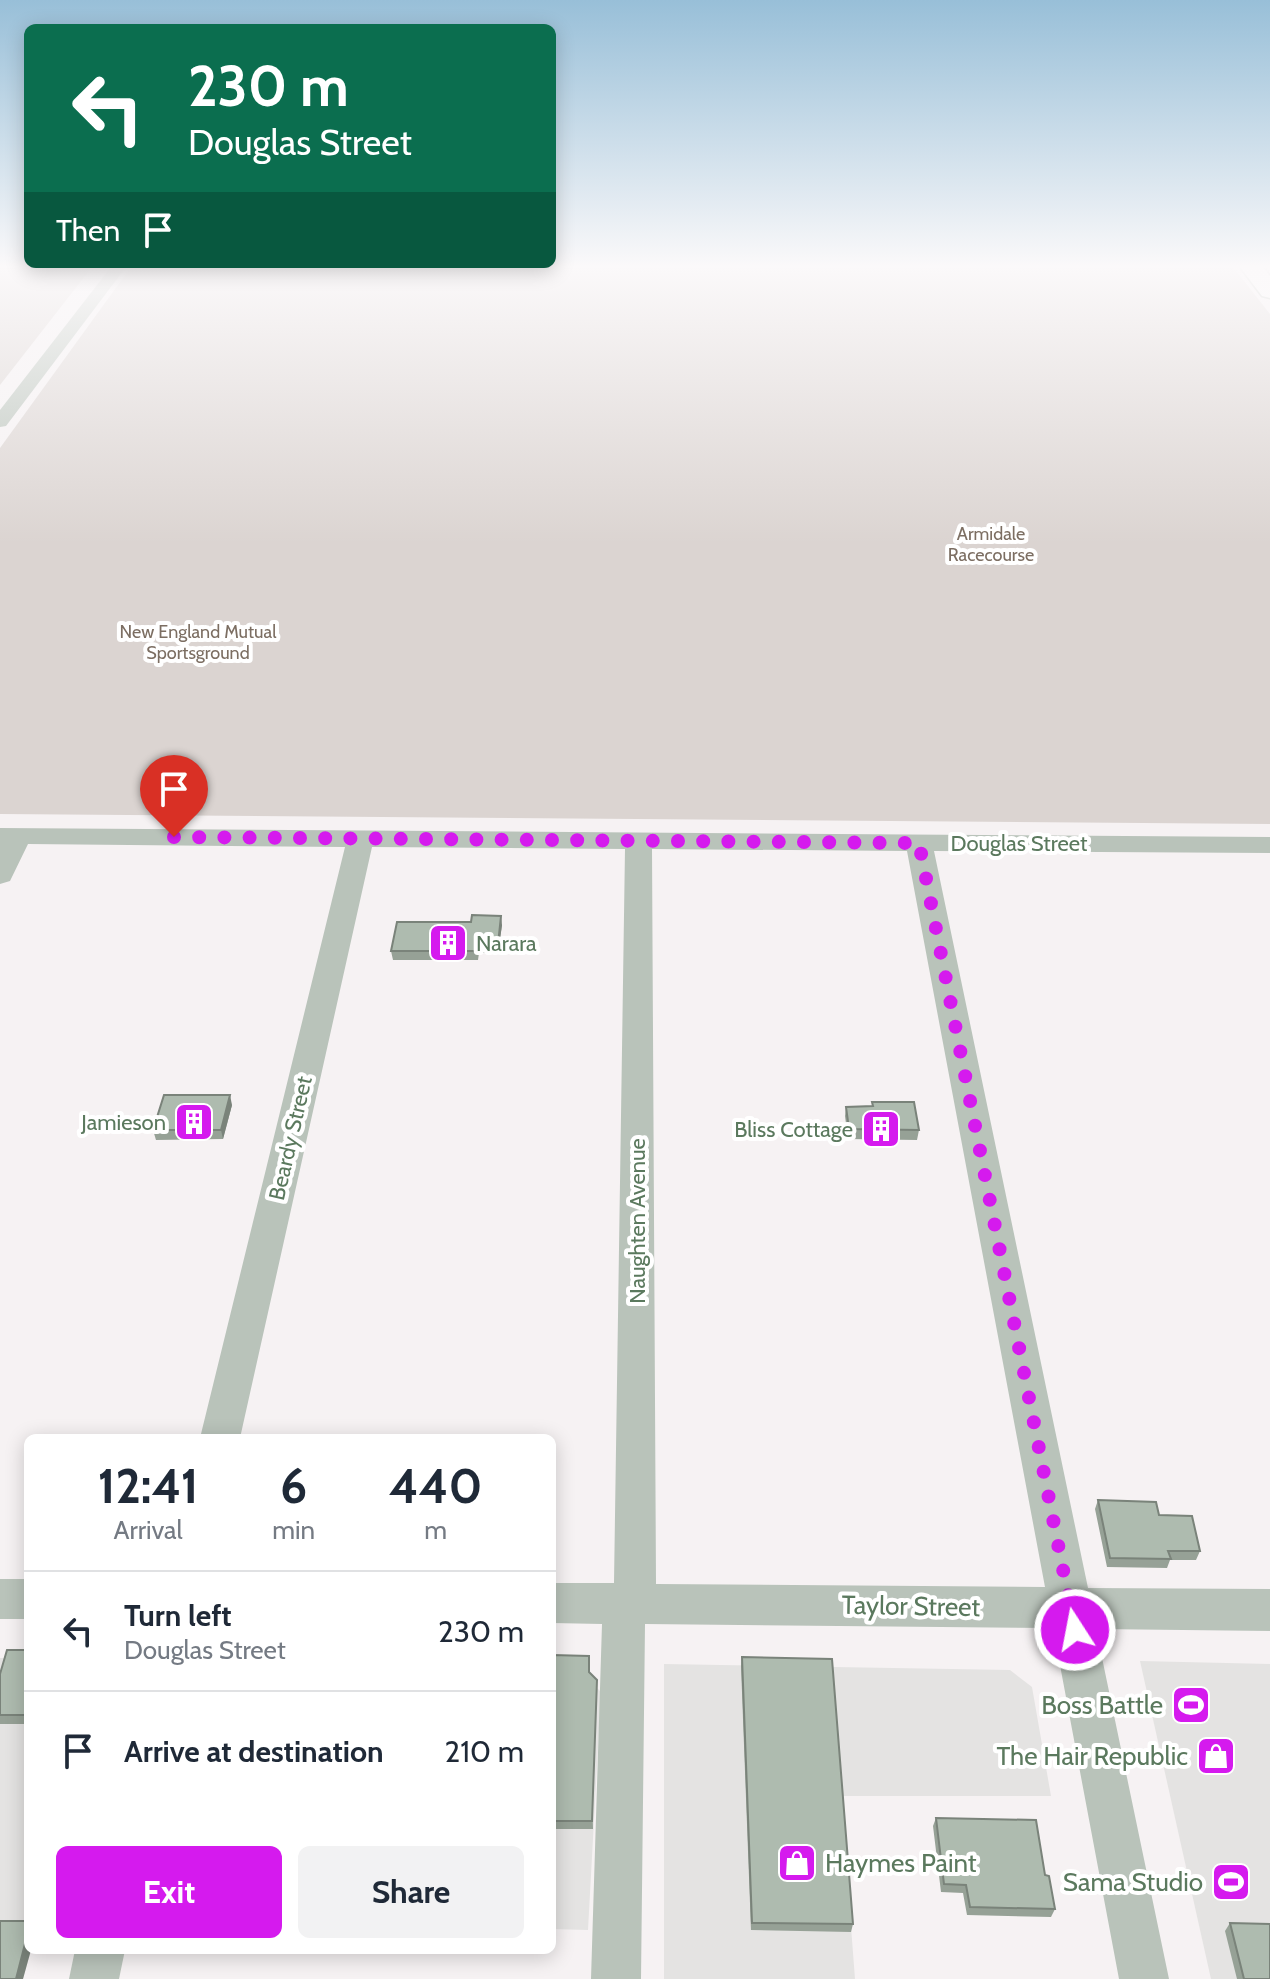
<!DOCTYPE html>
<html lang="en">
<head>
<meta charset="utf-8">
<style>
	:root { --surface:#fff; --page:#f2f2f3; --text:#1f2937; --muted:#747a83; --line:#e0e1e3; --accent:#d51aee }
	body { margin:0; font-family:Cabin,sans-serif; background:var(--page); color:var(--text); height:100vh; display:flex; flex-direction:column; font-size:30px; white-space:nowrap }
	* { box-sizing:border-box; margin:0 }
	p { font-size:26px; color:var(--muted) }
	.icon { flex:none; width:44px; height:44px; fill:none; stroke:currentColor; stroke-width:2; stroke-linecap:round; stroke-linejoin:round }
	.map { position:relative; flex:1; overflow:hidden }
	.sheet { position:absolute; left:24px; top:1434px; width:532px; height:520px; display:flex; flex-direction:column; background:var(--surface); border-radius:12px; box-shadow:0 4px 20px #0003 }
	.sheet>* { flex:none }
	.banner { position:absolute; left:24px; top:24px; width:532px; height:244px; border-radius:12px; box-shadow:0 4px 20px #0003; background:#0b6e4f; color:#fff; overflow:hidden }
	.pin { position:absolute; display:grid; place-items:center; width:68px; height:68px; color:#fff; margin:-82px -34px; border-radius:50% 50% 50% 0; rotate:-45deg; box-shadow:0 0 8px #0007 }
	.pin .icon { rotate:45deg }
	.me { position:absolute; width:88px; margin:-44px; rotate:349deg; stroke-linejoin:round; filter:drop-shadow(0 0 6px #0008) }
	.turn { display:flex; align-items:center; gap:28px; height:168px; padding:0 32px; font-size:36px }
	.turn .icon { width:104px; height:104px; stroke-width:2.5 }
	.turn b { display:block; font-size:56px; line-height:68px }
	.then { display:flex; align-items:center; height:76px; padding:0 32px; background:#0003; gap:16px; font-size:30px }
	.eta { display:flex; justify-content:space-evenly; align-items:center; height:136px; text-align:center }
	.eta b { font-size:48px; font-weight:800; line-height:56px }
	.primary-button { display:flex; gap:16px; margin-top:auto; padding:16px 32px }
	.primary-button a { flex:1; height:92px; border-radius:12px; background:var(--accent); color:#fff; font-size:32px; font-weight:800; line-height:92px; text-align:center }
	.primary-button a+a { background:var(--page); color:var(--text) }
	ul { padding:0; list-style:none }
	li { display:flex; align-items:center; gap:24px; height:120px; padding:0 32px; border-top:2px solid var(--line) }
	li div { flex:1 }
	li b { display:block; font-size:30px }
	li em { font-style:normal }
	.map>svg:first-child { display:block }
	.built { fill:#e4e3e2 }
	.green { fill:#dbd4d1 }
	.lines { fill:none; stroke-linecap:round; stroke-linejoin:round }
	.primary-casing { stroke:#adb8ae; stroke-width:3 }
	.street { fill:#b9c3ba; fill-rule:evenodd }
	.primary { fill:#fff; fill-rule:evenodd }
	.wall { fill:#96a196 }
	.shaded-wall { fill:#7a837a }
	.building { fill:#aebbaf; stroke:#7a837a; stroke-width:2 }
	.route { stroke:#d51aee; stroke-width:14; stroke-dasharray:0 25.2 }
	.labels { text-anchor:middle; stroke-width:8; stroke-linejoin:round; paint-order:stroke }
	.far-park-label { font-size:18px; fill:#7c6e62; stroke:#fff }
	.street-label { font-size:22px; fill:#5b795e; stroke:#fff }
	.poi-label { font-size:22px; fill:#5b795e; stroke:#fff; text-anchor:end }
	.near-street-label { font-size:26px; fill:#5b795e; stroke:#fff }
	.near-poi-label { font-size:26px; fill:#5b795e; stroke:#fff; text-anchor:end }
</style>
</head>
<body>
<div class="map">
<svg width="1270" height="1979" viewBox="0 0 1270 1979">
	<rect width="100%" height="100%" fill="#f6f2f3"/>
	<g class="built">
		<path d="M 0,1658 L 28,1658 L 31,1950 L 23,1979 L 0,1979 Z"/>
		<path d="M 1140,1661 L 1270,1664 L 1270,1979 L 1211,1979 Z"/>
		<path d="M 664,1664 L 1010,1670 L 1032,1687 L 1051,1796 L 841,1796 L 855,1979 L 664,1979 Z"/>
		<path d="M 552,1665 L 589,1665 L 589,1680 L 601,1692 L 588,1930 L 552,1929 Z"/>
	</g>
	<g class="green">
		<path d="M 0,267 L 92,267 L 0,385 Z"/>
		<path d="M 131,267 L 1233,267 L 1270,314 L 1270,824 L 0,814 L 0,448 Z"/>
	</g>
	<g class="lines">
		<defs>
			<path id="primary" d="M 1240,267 L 1263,267 L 1270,276 L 1270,298 L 1262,296 Z"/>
		</defs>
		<use href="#primary" class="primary-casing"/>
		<g class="street">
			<path d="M 111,267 L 126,267 L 6,426 L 0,427 L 0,410 Z"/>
			<path d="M 0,828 L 1270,837 L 1270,853 L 934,851 L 1088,1588 L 1270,1589 L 1270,1631 L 1096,1629 L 1169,1979 L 1119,1979 L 1053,1628 L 645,1624 L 641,1979 L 591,1979 L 602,1624 L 552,1623 L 552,1583 L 614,1583 L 625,849 L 372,847 L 240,1438 L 200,1438 L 345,847 L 28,844 L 10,881 L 0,884 ZM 652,849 L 907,851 L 1045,1587 L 656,1584 Z"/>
			<rect x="0" y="1579" width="28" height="40"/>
			<path d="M 75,1950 L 125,1950 L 119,1979 L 69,1979 Z"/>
		</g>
		<use href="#primary" class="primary"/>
	</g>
	<g class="wall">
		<path d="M 502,925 L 498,953 L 479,953 L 478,960 L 393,960 L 391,951 Z"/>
		<path d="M 872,1102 L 919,1130 L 917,1140 L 848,1139 L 845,1116 L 846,1107 L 872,1106 Z"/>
		<path d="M 232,1105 L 223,1139 L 156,1140 L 153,1130 Z"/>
		<path d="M 1098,1500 L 1159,1515 L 1200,1551 L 1196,1560 L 1170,1560 L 1167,1568 L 1107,1567 L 1095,1509 Z"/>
		<path d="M 28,1650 L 28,1724 L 0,1724 L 0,1674 Z"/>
		<path d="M 552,1655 L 589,1672 L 593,1829 L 552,1829 Z"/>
		<path d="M 742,1657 L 853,1924 L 851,1932 L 751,1930 L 741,1666 Z"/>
		<path d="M 936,1818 L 1045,1875 L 1055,1909 L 1051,1917 L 967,1915 L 963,1893 L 941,1892 L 933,1826 Z"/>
		<path d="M 1230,1923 L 1270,1979 L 1237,1979 L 1225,1931 Z"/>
	</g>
	<g class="shaded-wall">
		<path d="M 501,916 L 502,925 L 498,953 L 498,944 Z"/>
		<path d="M 230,1095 L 232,1105 L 223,1139 L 221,1130 Z"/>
		<path d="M 28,1932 L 28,1950 L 31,1950 L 23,1979 L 16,1979 Z"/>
	</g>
	<g class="building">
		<path d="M 472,915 L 501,916 L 498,944 L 478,944 L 477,951 L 391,951 L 397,922 L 471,922 Z"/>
		<path d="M 164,1095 L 230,1095 L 221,1130 L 153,1130 Z"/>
		<path d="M 872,1102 L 914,1102 L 919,1130 L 849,1129 L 846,1107 L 873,1106 Z"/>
		<path d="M 1098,1500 L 1156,1502 L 1159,1515 L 1192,1516 L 1200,1551 L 1168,1551 L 1171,1559 L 1110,1558 Z"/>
		<path d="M 7,1650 L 28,1650 L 28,1715 L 0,1715 L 0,1674 Z"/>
		<path d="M 552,1655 L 589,1656 L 589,1672 L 597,1680 L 592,1821 L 552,1821 Z"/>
		<path d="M 742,1657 L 832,1659 L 853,1924 L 752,1923 Z"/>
		<path d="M 936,1818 L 1036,1820 L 1045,1875 L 1049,1876 L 1055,1909 L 970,1907 L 966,1885 L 944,1884 Z"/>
		<path d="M 0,1921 L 28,1921 L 28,1932 L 16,1979 L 0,1979 Z"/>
		<path d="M 1230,1923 L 1270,1924 L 1270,1979 L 1244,1979 Z"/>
	</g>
	<linearGradient id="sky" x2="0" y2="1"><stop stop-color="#98bfd8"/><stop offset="0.49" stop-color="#fbf9fa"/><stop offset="1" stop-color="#fbf9fa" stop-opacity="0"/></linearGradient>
	<rect width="1270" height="544" fill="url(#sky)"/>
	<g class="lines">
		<path class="route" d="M 174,837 L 919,843 L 1075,1630"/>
	</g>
	<defs>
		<symbol id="building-square" viewBox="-11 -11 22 22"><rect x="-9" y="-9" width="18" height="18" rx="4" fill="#d51aee" stroke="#fff"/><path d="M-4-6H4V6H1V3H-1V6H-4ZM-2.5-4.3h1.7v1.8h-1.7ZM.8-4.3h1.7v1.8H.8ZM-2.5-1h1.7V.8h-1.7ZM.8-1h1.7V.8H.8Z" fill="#fff"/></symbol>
		<symbol id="stadium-square" viewBox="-11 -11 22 22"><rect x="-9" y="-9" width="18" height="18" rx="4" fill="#d51aee" stroke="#fff"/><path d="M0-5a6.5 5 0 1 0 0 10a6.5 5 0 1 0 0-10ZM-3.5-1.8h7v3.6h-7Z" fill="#fff"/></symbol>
		<symbol id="shop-square" viewBox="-11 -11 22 22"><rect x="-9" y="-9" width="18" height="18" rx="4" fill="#d51aee" stroke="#fff"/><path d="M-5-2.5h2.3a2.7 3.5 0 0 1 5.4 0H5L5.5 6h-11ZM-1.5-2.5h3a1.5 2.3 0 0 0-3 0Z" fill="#fff"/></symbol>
	</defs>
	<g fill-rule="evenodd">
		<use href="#building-square" x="426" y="921" width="44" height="44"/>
		<use href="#building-square" x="172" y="1100" width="44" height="44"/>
		<use href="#building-square" x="859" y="1107" width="44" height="44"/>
		<use href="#stadium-square" x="1169" y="1683" width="44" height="44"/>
		<use href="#shop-square" x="1194" y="1734" width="44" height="44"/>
		<use href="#shop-square" x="775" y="1841" width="44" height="44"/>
		<use href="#stadium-square" x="1209" y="1860" width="44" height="44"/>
	</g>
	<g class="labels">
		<g class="far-park-label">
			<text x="991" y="540">Armidale<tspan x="991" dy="21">Racecourse</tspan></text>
			<text x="198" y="638">New England Mutual<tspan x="198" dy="21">Sportsground</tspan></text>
		</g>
		<g class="street-label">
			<text x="1019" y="851">Douglas Street</text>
			<text transform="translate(290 1138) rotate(-77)" y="8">Beardy Street</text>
			<text transform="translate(637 1221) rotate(-90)" y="8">Naughten Avenue</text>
		</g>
		<g class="poi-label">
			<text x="476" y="951" text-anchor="start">Narara</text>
			<text x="166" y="1130">Jamieson</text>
			<text x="853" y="1137">Bliss Cottage</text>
		</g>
		<g class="near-street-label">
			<text transform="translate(911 1606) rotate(1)" y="9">Taylor Street</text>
		</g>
		<g class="near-poi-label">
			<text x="1163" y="1714">Boss Battle</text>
			<text x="1188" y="1765">The Hair Republic</text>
			<text x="825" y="1872" text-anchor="start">Haymes Paint</text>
			<text x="1203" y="1891">Sama Studio</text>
		</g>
	</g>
</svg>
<div class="pin" style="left:174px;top:837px;background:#d93025"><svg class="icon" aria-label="arrive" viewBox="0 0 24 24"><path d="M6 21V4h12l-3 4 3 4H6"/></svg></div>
<svg class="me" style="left:1075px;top:1630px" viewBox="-20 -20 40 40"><circle r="17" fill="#d51aee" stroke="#fff" stroke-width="3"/><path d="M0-11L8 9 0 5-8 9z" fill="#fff"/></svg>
<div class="banner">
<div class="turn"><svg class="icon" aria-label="left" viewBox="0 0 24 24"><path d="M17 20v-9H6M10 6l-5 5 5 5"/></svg><div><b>230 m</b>Douglas Street</div></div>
<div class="then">Then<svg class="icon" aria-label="arrive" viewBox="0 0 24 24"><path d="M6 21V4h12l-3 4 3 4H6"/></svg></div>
</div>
<section class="sheet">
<div class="eta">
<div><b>12:41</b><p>Arrival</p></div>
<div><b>6</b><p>min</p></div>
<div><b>440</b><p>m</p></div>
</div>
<ul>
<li><svg class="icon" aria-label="left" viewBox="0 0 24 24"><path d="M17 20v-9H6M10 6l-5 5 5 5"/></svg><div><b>Turn left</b><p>Douglas Street</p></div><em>230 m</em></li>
<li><svg class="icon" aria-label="arrive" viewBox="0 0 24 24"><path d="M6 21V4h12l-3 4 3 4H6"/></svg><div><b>Arrive at destination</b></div><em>210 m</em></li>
</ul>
<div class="primary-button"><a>Exit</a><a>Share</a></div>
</section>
</div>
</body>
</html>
